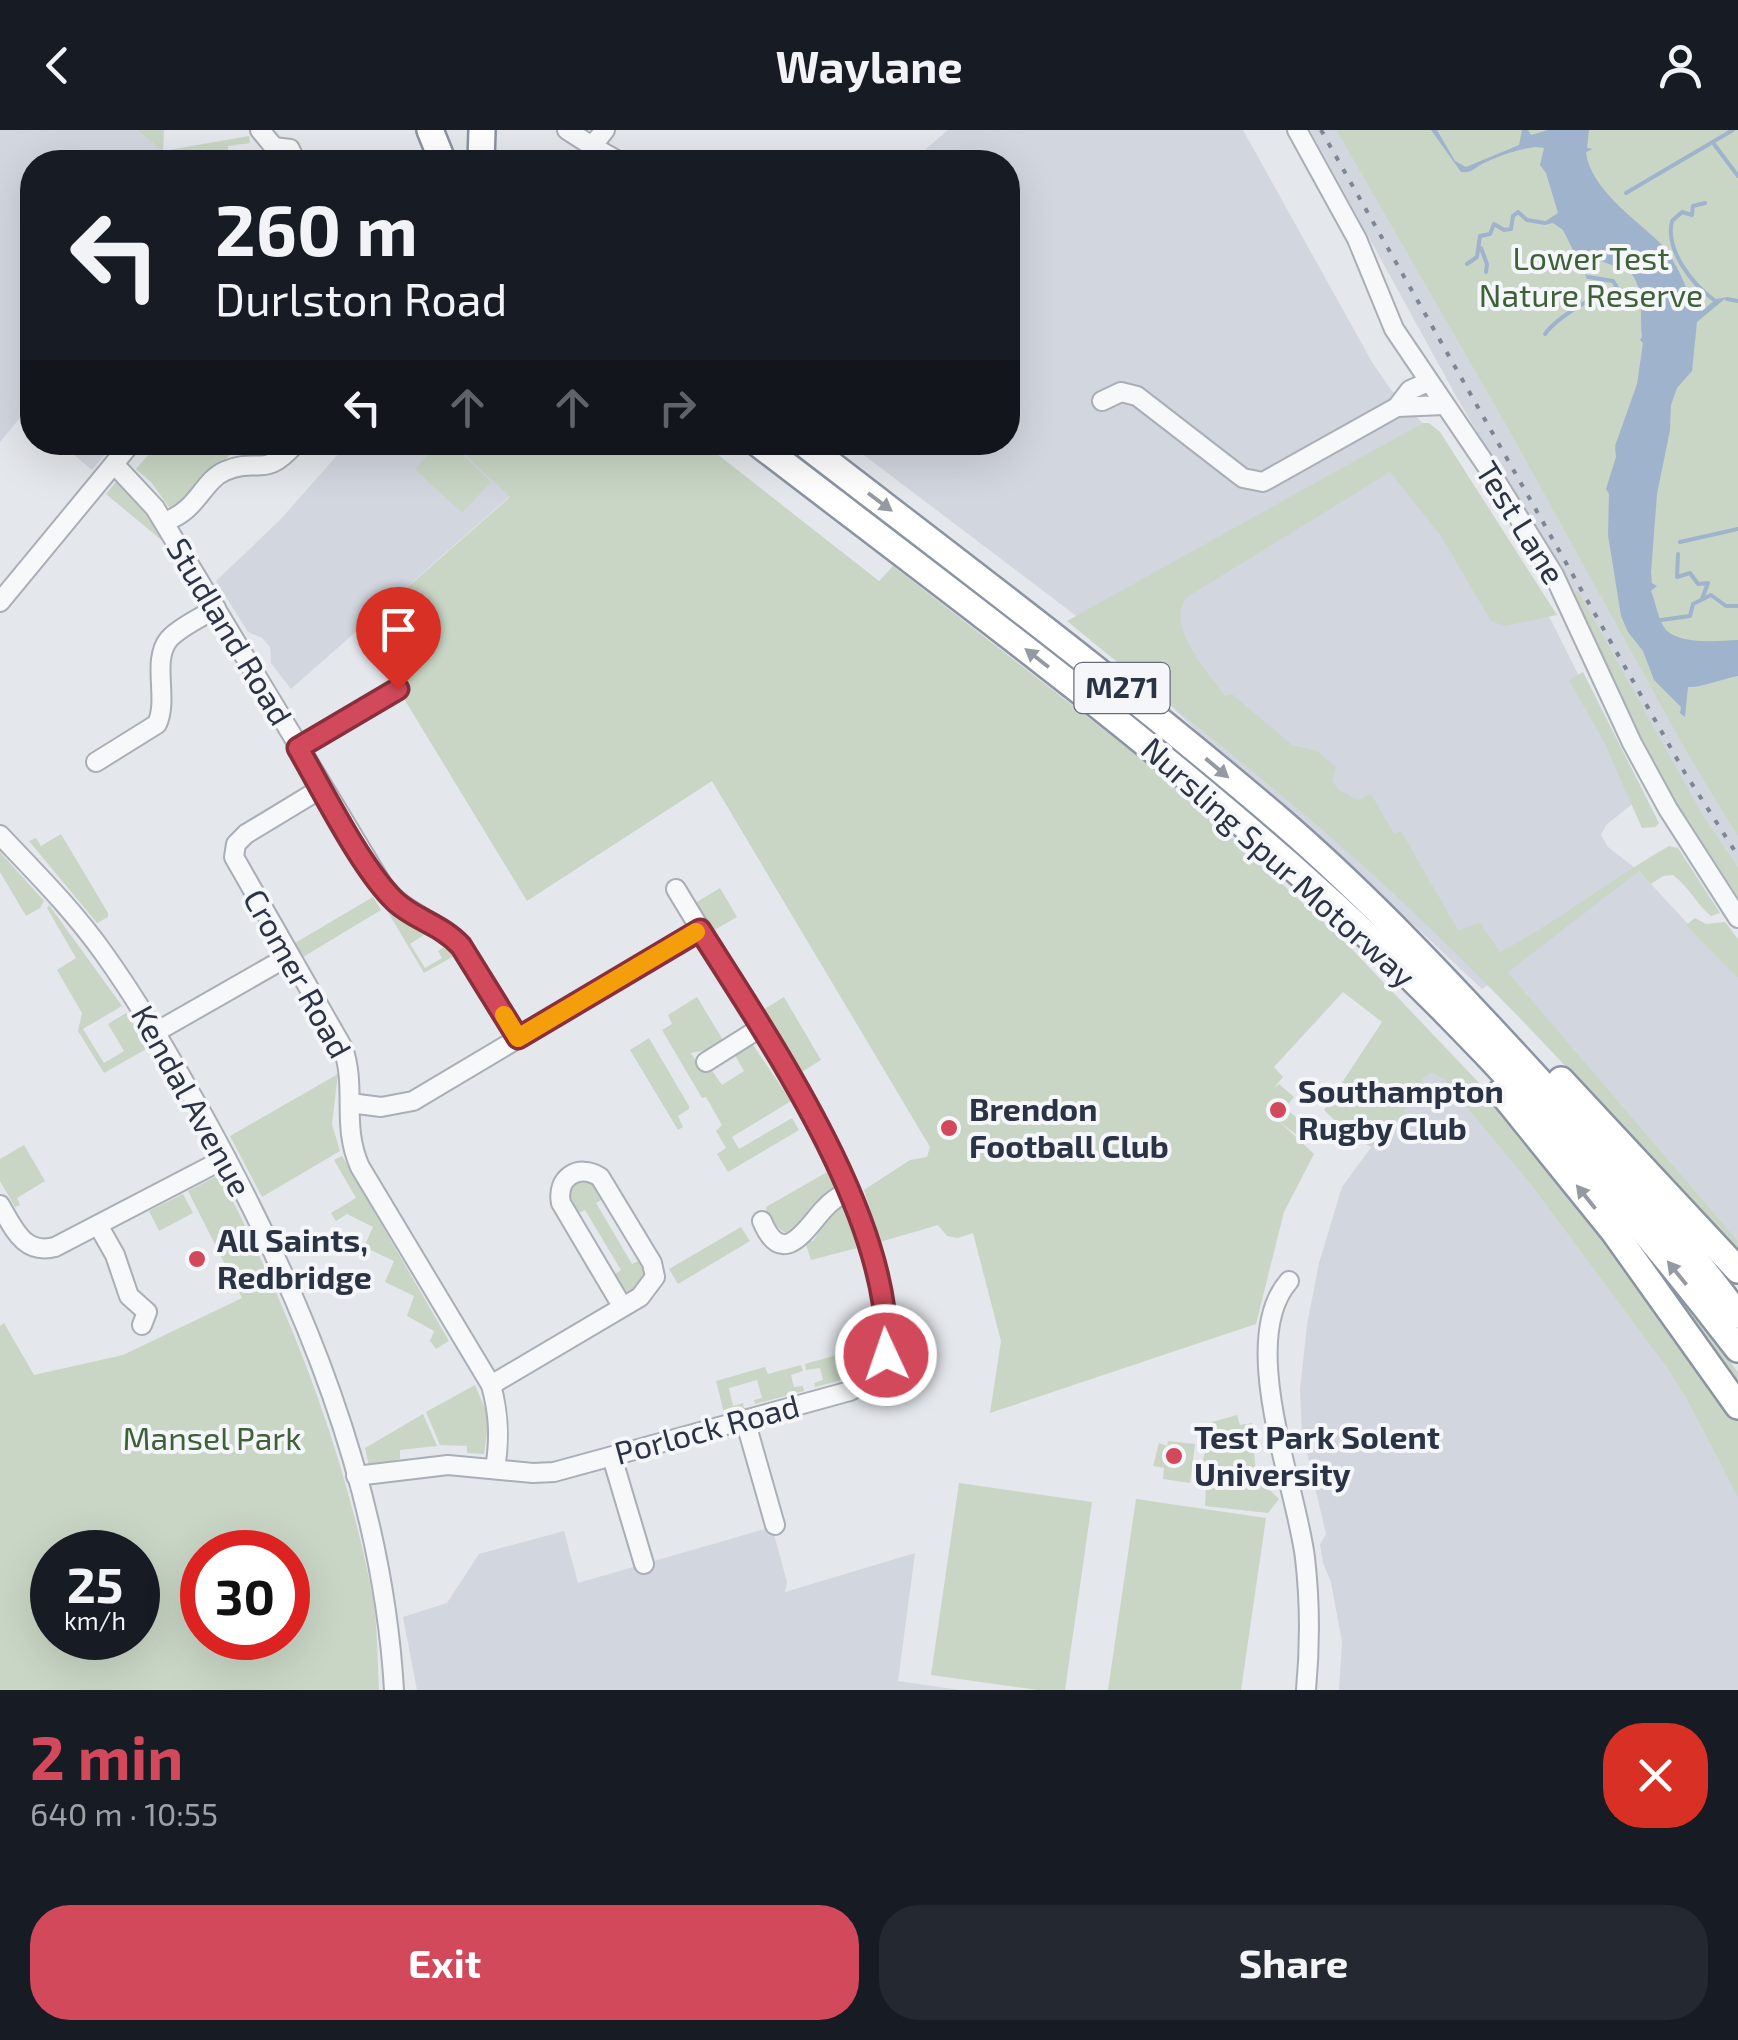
<!DOCTYPE html>
<html lang="en">
<head>
<meta charset="utf-8">
<style>
	:root { --surface:#171b24; --page:#242831; --text:#f1f3f6; --muted:#9ea1a6; --accent:#d1495b }
	body { margin:0; font-family:"Exo 2",sans-serif; background:var(--page); color:var(--text); height:100vh; display:flex; flex-direction:column; font-size:38px; white-space:nowrap }
	* { box-sizing:border-box; margin:0 }
	p { font-size:32px; color:var(--muted) }
	.icon { flex:none; width:55px; height:55px; fill:none; stroke:currentColor; stroke-width:2; stroke-linecap:round; stroke-linejoin:round }
	.map { position:relative; height:1560px; overflow:hidden }
	.side { display:flex; flex-direction:column; background:var(--surface); flex:1 }
	.side>* { flex:none }
	.banner { position:absolute; left:20px; top:20px; width:1000px; height:305px; border-radius:40px; box-shadow:0 10px 40px #0002; background:#171b24; color:var(--text); overflow:hidden }
	.speed { position:absolute; left:30px; top:1400px; display:flex; gap:20px; font-size:50px; font-weight:700; text-align:center }
	.speed>* { display:grid; place-content:center; width:130px; height:130px; border-radius:50%; background:var(--surface); box-shadow:0 10px 40px #0002; line-height:1 }
	.speed small { font-size:25px; font-weight:400 }
	.speed .limit { border:15px solid #d22; background:#fff; color:#111 }
	.pin { position:absolute; display:grid; place-items:center; width:85px; height:85px; color:#fff; margin:-102px -42px; border-radius:50% 50% 50% 0; rotate:-45deg; box-shadow:0 0 10px #0007 }
	.pin .icon { rotate:45deg }
	.me { position:absolute; width:110px; margin:-55px; rotate:357deg; stroke-linejoin:round; filter:drop-shadow(0 0 8px #0008) }
	.turn { display:flex; align-items:center; gap:35px; height:210px; padding:0 30px; font-size:45px }
	.turn .icon { width:130px; height:130px; stroke-width:2.5 }
	.turn b { display:block; font-size:70px; line-height:85px }
	.lanes { display:flex; align-items:center; height:95px; padding:0 30px; background:#0003; justify-content:center; gap:50px; direction:ltr }
	.lanes .off { opacity:.35 }
	.round { display:grid; place-items:center; flex:none; width:105px; height:105px; border-radius:40px; background:var(--page) }
	.headline { display:flex; align-items:center; justify-content:space-between; height:170px; padding:0 30px }
	h1 { font-size:60px; font-weight:700; line-height:75px; color:var(--accent) }
	.primary-button { display:flex; gap:20px; margin-top:auto; padding:20px 30px }
	.primary-button a { flex:1; height:115px; border-radius:40px; background:var(--accent); color:#fff; font-size:40px; font-weight:700; line-height:115px; text-align:center }
	.primary-button a+a { background:var(--page); color:var(--text) }
	header { display:flex; justify-content:space-between; align-items:center; height:130px; padding:0 30px; background:var(--surface); font-size:45px; font-weight:700 }
	.map>svg:first-child { display:block }
	.built { fill:#d2d6de }
	.green { fill:#c9d6c5; fill-rule:evenodd }
	.water { fill:#9fb4cc }
	.lines { fill:none; stroke-linecap:round; stroke-linejoin:round }
	.stream { stroke:#9fb4cc; stroke-width:4 }
	.minor-casing { stroke:#a9aeb7; stroke-width:22 }
	.highway-casing { stroke:#8b94a3; stroke-width:30 }
	.minor { stroke:#f7f8fa; stroke-width:18 }
	.highway { stroke:#fff; stroke-width:25 }
	.rail { stroke:#7d8696; stroke-width:4; stroke-dasharray:5 10; stroke-linecap:butt }
	.oneway { fill:#959aa2 }
	.route-casing { stroke:#882f3b; stroke-width:25 }
	.route { stroke:#d1495b; stroke-width:18 }
	.slow { stroke:#f59e0b; stroke-width:18 }
	.poi-dot { fill:#d1495b; stroke:#f4f6f9; stroke-width:4 }
	.labels { text-anchor:middle; stroke-width:8; stroke-linejoin:round; paint-order:stroke }
	.shield { fill:#f4f6f9; stroke:#676e7b; stroke-width:2.5 }
	.shield-label { font-size:30px; font-weight:bold; fill:#2b3445 }
	.park-label { font-size:32px; fill:#3f6138; stroke:#f4f6f9 }
	.street-label { font-size:32px; fill:#2b3445; stroke:#f4f6f9 }
	.poi-label { font-size:32px; font-weight:bold; fill:#2b3445; stroke:#f4f6f9; text-anchor:start }
</style>
</head>
<body>
<header><svg class="icon" aria-label="back" viewBox="0 0 24 24"><path d="M15 5l-7 7 7 7"/></svg>Waylane<svg class="icon" aria-label="person" viewBox="0 0 24 24"><circle cx="12" cy="8" r="4"/><path d="M4 21q1-7 8-7t8 7"/></svg></header>
<div class="map">
<svg width="1738" height="1560" viewBox="0 0 1738 1560">
	<rect width="100%" height="100%" fill="#e4e7ec"/>
	<g class="built">
		<path d="M 0,0 L 137,0 L 176,32 L 32,32 L 32,289 L 24,283 L 0,312 Z"/>
		<path d="M 948,0 L 1243,0 L 1372,232 L 1391,260 L 1441,313 L 1510,415 L 1553,494 L 1640,668 L 1606,695 L 1601,705 L 1608,717 L 1639,741 L 1738,848 L 1738,1111 L 1508,842 L 1482,859 L 1367,751 L 1276,676 L 1075,485 L 848,313 L 1008,312 L 1008,32 L 911,32 Z"/>
		<path d="M 1310,0 L 1336,0 L 1507,297 L 1688,625 L 1738,707 L 1738,737 L 1701,682 L 1456,266 Z"/>
		<path d="M 60,313 L 114,313 L 92,340 Z"/>
		<path d="M 348,313 L 453,313 L 510,366 L 291,559 L 271,533 L 270,517 L 262,508 L 248,502 L 216,451 L 280,390 Z"/>
		<path d="M 1432,943 L 1444,950 L 1531,1055 L 1667,1238 L 1687,1270 L 1738,1368 L 1738,1560 L 1339,1560 L 1342,1512 L 1331,1452 L 1323,1433 L 1320,1414 L 1326,1404 L 1302,1301 L 1300,1260 L 1307,1195 L 1319,1133 L 1342,1057 L 1378,1008 L 1402,985 L 1424,947 Z"/>
		<path d="M 772,1397 L 787,1452 L 785,1462 L 915,1423 L 898,1551 L 960,1560 L 417,1560 L 403,1487 L 447,1473 L 479,1424 L 564,1401 L 578,1453 Z"/>
	</g>
	<g class="green">
		<path d="M 137,0 L 164,0 L 163,21 L 249,6 L 250,13 L 228,16 L 229,32 L 176,32 Z"/>
		<path d="M 1336,0 L 1738,0 L 1738,707 L 1688,625 L 1507,297 Z"/>
		<path d="M 1423,293 L 1429,293 L 1440,302 L 1557,485 L 1505,496 L 1491,491 L 1441,406 L 1390,342 L 1187,467 C 1164,496 1208,541 1225,566 L 1232,564 L 1292,615 L 1317,621 L 1336,637 L 1332,651 L 1339,660 L 1358,670 L 1371,664 L 1394,704 L 1401,701 L 1458,800 L 1480,793 L 1500,822 C 1559,791 1611,749 1669,716 L 1678,718 L 1720,783 L 1711,786 C 1698,776 1689,757 1673,745 L 1663,746 L 1651,754 L 1639,741 L 1508,842 L 1738,1111 L 1738,1127 C 1628,1002 1515,877 1393,763 C 1290,667 1176,581 1067,491 Z"/>
		<path d="M 440,312 L 450,313 L 491,352 L 462,383 L 415,339 Z"/>
		<path d="M 159,313 L 252,313 L 243,323 L 233,321 L 182,381 L 171,380 L 151,352 L 136,339 Z"/>
		<path d="M 453,313 L 703,313 L 879,451 L 893,436 L 1134,623 L 1198,676 L 1347,814 L 1501,976 L 1699,1229 L 1738,1288 L 1738,1368 L 1687,1270 L 1667,1238 L 1531,1055 L 1444,950 L 1432,943 L 1424,947 L 1402,985 L 1371,1017 L 1349,1004 L 1324,980 L 1382,892 L 1343,862 L 1274,937 L 1283,947 L 1274,958 L 1279,954 L 1294,967 L 1285,978 L 1310,999 L 1302,1009 L 1280,992 L 1314,1024 L 1284,1082 L 1256,1194 L 990,1283 L 1001,1211 L 973,1103 L 958,1108 L 947,1106 L 938,1095 L 880,1112 L 864,1060 L 910,1030 L 927,1027 L 930,1017 L 712,651 L 527,771 L 361,498 L 510,367 Z"/>
		<path d="M 120,347 L 146,372 L 171,418 L 106,364 Z"/>
		<path d="M 1578,461 L 1701,682 L 1738,737 L 1738,781 L 1646,624 L 1571,465 Z"/>
		<path d="M 1583,542 L 1659,693 L 1655,697 L 1642,698 L 1605,614 L 1569,550 Z"/>
		<path d="M 61,704 L 108,783 L 108,787 L 97,793 L 29,711 L 36,708 L 41,716 Z"/>
		<path d="M 0,722 L 44,771 L 40,778 L 26,786 L 0,742 Z"/>
		<path d="M 720,758 L 737,787 L 709,803 L 692,775 Z"/>
		<path d="M 373,767 L 381,780 L 303,827 L 295,813 Z"/>
		<path d="M 49,775 L 122,876 L 83,899 L 104,933 L 124,921 L 108,894 L 126,883 L 148,918 L 104,943 L 78,901 L 82,883 L 57,840 L 76,828 L 47,778 Z"/>
		<path d="M 388,782 L 427,803 L 410,814 L 425,838 L 442,828 L 438,821 L 446,816 L 454,826 L 424,843 Z"/>
		<path d="M 1695,788 L 1706,794 L 1725,792 L 1738,809 L 1738,848 L 1686,795 Z"/>
		<path d="M 697,867 L 723,910 L 708,920 L 691,923 L 700,938 L 708,935 L 722,955 L 744,941 L 732,920 L 749,909 L 791,971 L 732,1007 L 739,1019 L 792,988 L 799,1000 L 728,1042 L 717,1024 L 726,1018 L 716,1001 L 722,995 L 706,967 L 702,968 L 662,900 L 672,894 L 668,885 Z"/>
		<path d="M 784,867 L 821,930 L 800,943 L 763,880 Z"/>
		<path d="M 649,908 L 689,976 L 689,979 L 678,986 L 683,997 L 678,1000 L 630,920 Z"/>
		<path d="M 338,944 L 332,994 L 340,1021 L 262,1067 L 230,1006 Z"/>
		<path d="M 24,1015 L 45,1051 L 17,1068 L 20,1075 L 15,1077 L 0,1051 L 0,1029 Z"/>
		<path d="M 342,1026 L 449,1211 L 436,1219 L 430,1211 L 434,1201 L 407,1186 L 414,1166 L 385,1152 L 394,1131 L 364,1117 L 373,1097 L 347,1084 L 336,1091 L 331,1083 L 356,1068 L 334,1030 Z"/>
		<path d="M 829,1041 L 837,1060 C 808,1065 797,1134 770,1086 L 767,1087 L 766,1077 Z"/>
		<path d="M 219,1045 C 287,1172 341,1312 370,1453 C 378,1487 377,1525 379,1560 L 0,1560 L 0,1196 L 4,1193 L 34,1245 L 123,1225 L 242,1168 L 188,1061 ZM 138,1422 L 138,1508 L 52,1508 L 52,1422 ZM 202,1422 L 288,1422 L 288,1508 L 202,1508 Z"/>
		<path d="M 590,1047 L 606,1067 L 596,1073 L 632,1134 L 643,1129 L 649,1141 L 637,1161 L 624,1162 L 611,1147 L 621,1140 L 585,1080 L 574,1085 L 569,1078 L 566,1057 L 571,1051 Z"/>
		<path d="M 183,1064 L 193,1083 L 159,1101 L 149,1081 Z"/>
		<path d="M 841,1070 L 857,1118 L 811,1130 L 805,1111 L 813,1111 Z"/>
		<path d="M 741,1097 L 750,1111 L 678,1154 L 669,1139 Z"/>
		<path d="M 1631,1106 L 1738,1242 L 1738,1264 Z"/>
		<path d="M 876,1214 C 872,1246 841,1250 815,1257 L 814,1253 L 823,1250 L 820,1238 L 806,1240 L 805,1234 Z"/>
		<path d="M 801,1235 L 803,1241 L 791,1245 L 794,1257 L 803,1256 L 804,1261 L 755,1274 L 754,1270 L 762,1268 L 757,1250 L 729,1258 L 733,1276 L 743,1273 L 744,1278 L 724,1283 L 716,1251 L 765,1237 L 768,1244 Z"/>
		<path d="M 475,1255 L 489,1288 L 484,1324 L 467,1323 L 467,1316 L 440,1315 L 426,1282 Z"/>
		<path d="M 423,1284 L 437,1316 L 400,1320 L 400,1329 L 369,1336 L 365,1318 Z"/>
		<path d="M 1237,1285 L 1240,1295 L 1252,1293 L 1256,1347 L 1279,1369 L 1268,1383 L 1205,1376 L 1206,1357 L 1199,1347 L 1212,1292 Z"/>
		<path d="M 1168,1311 L 1195,1314 L 1190,1353 L 1163,1349 L 1164,1338 L 1153,1336 L 1159,1313 L 1167,1316 Z"/>
		<path d="M 959,1353 L 1092,1372 L 1065,1560 L 1038,1560 L 931,1545 Z"/>
		<path d="M 1136,1369 L 1266,1388 L 1241,1560 L 1108,1560 Z"/>
	</g>
	<path class="water" d="M 1431,0 L 1437,0 L 1455,31 L 1466,37 L 1519,15 L 1522,0 L 1528,0 L 1531,5 L 1548,0 L 1589,0 L 1587,18 L 1593,19 L 1586,22 C 1590,58 1634,88 1658,111 C 1673,124 1688,159 1694,179 L 1702,181 L 1716,169 L 1727,167 L 1697,192 L 1692,241 L 1677,258 L 1671,275 L 1670,300 L 1657,364 L 1651,443 L 1652,453 L 1657,456 L 1651,461 C 1656,473 1658,490 1666,500 C 1681,515 1718,511 1738,510 L 1738,546 C 1721,549 1701,558 1688,557 L 1685,587 L 1680,583 L 1681,577 L 1654,550 L 1643,521 L 1628,502 L 1621,486 L 1608,405 L 1609,364 L 1606,359 L 1616,327 L 1615,316 L 1637,254 L 1643,213 L 1640,210 L 1642,207 C 1639,181 1647,149 1620,134 L 1614,136 L 1591,127 L 1586,133 L 1587,148 L 1563,100 L 1553,93 L 1545,95 L 1544,92 L 1558,83 L 1546,43 L 1540,35 L 1544,18 C 1530,14 1498,26 1482,34 C 1473,39 1472,43 1461,42 Z"/>
	<g class="lines">
		<g class="stream">
			<path d="M 1714,14 L 1738,46"/>
			<path d="M 1626,63 L 1733,0"/>
			<path d="M 1705,73 L 1693,76 L 1692,85 L 1682,82 L 1672,91 C 1665,120 1692,154 1714,170"/>
			<path d="M 1481,118 L 1487,134 L 1486,142"/>
			<path d="M 1467,134 L 1477,127 L 1480,106 L 1490,104 L 1494,94 L 1504,100 L 1511,99 L 1513,86 L 1518,82 L 1527,90 L 1545,93"/>
			<path d="M 1727,169 L 1738,171"/>
			<path d="M 1545,204 C 1558,186 1596,165 1617,157 L 1613,151 L 1588,147"/>
			<path d="M 1680,412 L 1738,399"/>
			<path d="M 1678,424 L 1677,447 L 1690,443 L 1698,454 L 1708,453 L 1702,469"/>
			<path d="M 1661,490 L 1690,486 L 1693,474 L 1711,465 L 1726,476 L 1738,476"/>
		</g>
		<defs>
			<g id="minor">
				<path d="M 260,0 L 274,17 L 290,19 L 296,32"/>
				<path d="M 567,0 L 592,16"/>
				<path d="M 605,0 L 592,16 L 620,32"/>
				<path d="M 1297,0 L 1357,109 L 1394,199 L 1488,338 L 1554,445 L 1632,613 L 1668,679 L 1738,788"/>
				<path d="M 1102,271 L 1121,262 L 1137,266 L 1243,348 L 1263,352 L 1397,277 L 1410,260 L 1428,252"/>
				<path d="M 1397,277 L 1444,275"/>
				<path d="M 114,334 L 155,378 L 385,759 C 407,784 439,791 461,816 L 518,908"/>
				<path d="M 164,392 C 198,381 202,351 225,341 C 260,326 263,351 297,312"/>
				<path d="M 0,472 L 132,312"/>
				<path d="M 298,618 L 398,559"/>
				<path d="M 96,632 L 157,594 C 169,568 151,531 169,509 C 181,496 201,488 216,478"/>
				<path d="M 322,658 L 246,704 L 236,714 L 234,727 L 343,918 C 357,959 341,995 360,1037 L 491,1255 C 499,1284 500,1309 495,1339"/>
				<path d="M 0,705 C 36,743 74,781 105,825 C 142,877 173,932 204,987 C 302,1164 382,1356 394,1560"/>
				<path d="M 156,902 L 289,826"/>
				<path d="M 706,932 L 760,898"/>
				<path d="M 350,973 L 381,977 L 413,971 L 700,800"/>
				<path d="M 0,1075 C 14,1099 24,1125 55,1117 L 226,1028"/>
				<path d="M 762,1091 C 783,1141 807,1097 824,1079 C 832,1070 840,1065 850,1060"/>
				<path d="M 98,1095 L 115,1125 L 129,1166 L 147,1182 L 142,1195"/>
				<path d="M 1289,1151 C 1236,1211 1297,1358 1305,1428 C 1310,1471 1310,1517 1306,1560"/>
				<path d="M 491,1255 L 640,1167 L 655,1147 L 652,1133 L 600,1047 C 578,1033 556,1048 561,1073 L 622,1176"/>
				<path d="M 745,1290 L 775,1395"/>
				<path d="M 612,1327 L 644,1434"/>
				<path d="M 356,1346 L 448,1335 L 533,1343 L 554,1342 L 850,1261 C 866,1252 882,1241 886,1223 C 891,1201 884,1176 879,1154 C 845,1010 751,885 676,759"/>
			</g>
			<g id="highway">
				<path d="M 430,0 L 443,32"/>
				<path d="M 481,32 L 482,0"/>
				<path d="M 756,312 C 937,451 1120,586 1291,736 C 1456,881 1604,1045 1738,1219"/>
				<path d="M 802,312 C 964,437 1127,559 1282,692 C 1372,770 1452,856 1532,943 C 1604,1022 1675,1100 1738,1185"/>
				<path d="M 1561,950 L 1738,1140"/>
				<path d="M 1501,962 L 1614,1102 L 1738,1276"/>
			</g>
		</defs>
		<use href="#minor" class="minor-casing"/>
		<use href="#highway" class="highway-casing"/>
		<use href="#minor" class="minor"/>
		<use href="#highway" class="highway"/>
		<path class="rail" d="M 1321,0 L 1685,643 L 1738,726"/>
	</g>
	<defs><path id="oneway-solid" d="M-6-.8H1V-3.2L6.5 0L1 3.2V.8H-6Z" transform="scale(2.5)"/></defs>
	<g class="oneway">
		<use href="#oneway-solid" transform="translate(880 372) rotate(37)"/>
		<use href="#oneway-solid" transform="translate(1037 528) rotate(-142)"/>
		<use href="#oneway-solid" transform="translate(1217 638) rotate(40)"/>
		<use href="#oneway-solid" transform="translate(1586 1067) rotate(-129)"/>
		<use href="#oneway-solid" transform="translate(1677 1143) rotate(-129)"/>
	</g>
	<g class="lines">
		<defs>
			<path id="route" d="M 398,559 L 298,618 C 323,661 362,740 396,772 C 416,790 442,795 461,816 L 518,908 L 700,800 C 770,911 894,1091 886,1225"/>
		</defs>
		<use href="#route" class="route-casing"/>
		<use href="#route" class="route"/>
		<path class="slow" d="M 504,885 L 518,908 L 696,802"/>
	</g>
	<g class="poi-dot">
		<circle cx="1278" cy="980" r="10"/>
		<circle cx="949" cy="998" r="10"/>
		<circle cx="197" cy="1129" r="10"/>
		<circle cx="1174" cy="1326" r="10"/>
	</g>
	<g class="labels">
		<rect class="shield" x="1074.5" y="533" width="95" height="50" rx="8"/>
		<g class="shield-label">
			<text x="1122" y="568">M271</text>
		</g>
		<g class="park-label">
			<text x="1591" y="140">Lower Test<tspan x="1591" dy="37">Nature Reserve</tspan></text>
			<text x="212" y="1320">Mansel Park</text>
		</g>
		<g class="street-label">
			<text transform="translate(1520 393) rotate(58)" y="11">Test Lane</text>
			<text transform="translate(229 502) rotate(59)" y="11">Studland Road</text>
			<text transform="translate(1278 733) rotate(42)" y="11">Nursling Spur Motorway</text>
			<text transform="translate(297 844) rotate(61)" y="11">Cromer Road</text>
			<text transform="translate(191 971) rotate(61)" y="11">Kendal Avenue</text>
			<text transform="translate(707 1300) rotate(-15)" y="11">Porlock Road</text>
		</g>
		<g class="poi-label">
			<text x="1298" y="973">Southampton<tspan x="1298" dy="37">Rugby Club</tspan></text>
			<text x="969" y="991">Brendon<tspan x="969" dy="37">Football Club</tspan></text>
			<text x="217" y="1122">All Saints,<tspan x="217" dy="37">Redbridge</tspan></text>
			<text x="1194" y="1319">Test Park Solent<tspan x="1194" dy="37">University</tspan></text>
		</g>
	</g>
</svg>
<div class="speed"><div>25<small>km/h</small></div><div class="limit">30</div></div>
<div class="pin" style="left:398px;top:559px;background:#d93025"><svg class="icon" aria-label="arrive" viewBox="0 0 24 24"><path d="M6 21V4h12l-3 4 3 4H6"/></svg></div>
<svg class="me" style="left:886px;top:1225px" viewBox="-20 -20 40 40"><circle r="17" fill="#d1495b" stroke="#fff" stroke-width="3"/><path d="M0-11L8 9 0 5-8 9z" fill="#fff"/></svg>
<div class="banner">
<div class="turn"><svg class="icon" aria-label="left" viewBox="0 0 24 24"><path d="M17 20v-9H6M10 6l-5 5 5 5"/></svg><div><b>260 m</b>Durlston Road</div></div>
<div class="lanes"><svg class="icon" aria-label="left" viewBox="0 0 24 24"><path d="M17 20v-9H6M10 6l-5 5 5 5"/></svg><svg class="icon off" aria-label="ahead" viewBox="0 0 24 24"><path d="M12 20V5M6 11l6-6 6 6"/></svg><svg class="icon off" aria-label="ahead" viewBox="0 0 24 24"><path d="M12 20V5M6 11l6-6 6 6"/></svg><svg class="icon off" aria-label="right" viewBox="0 0 24 24"><path d="M7 20v-9h11M14 6l5 5-5 5"/></svg></div>
</div>
</div>
<section class="side">
<div class="headline"><div><h1>2 min</h1><p>640 m · 10:55</p></div><a class="round" style="background:#d93025;color:#fff"><svg class="icon" aria-label="close" viewBox="0 0 24 24"><path d="M6 6l12 12M18 6L6 18"/></svg></a></div>
<div class="primary-button"><a>Exit</a><a>Share</a></div>
</section>
</body>
</html>
